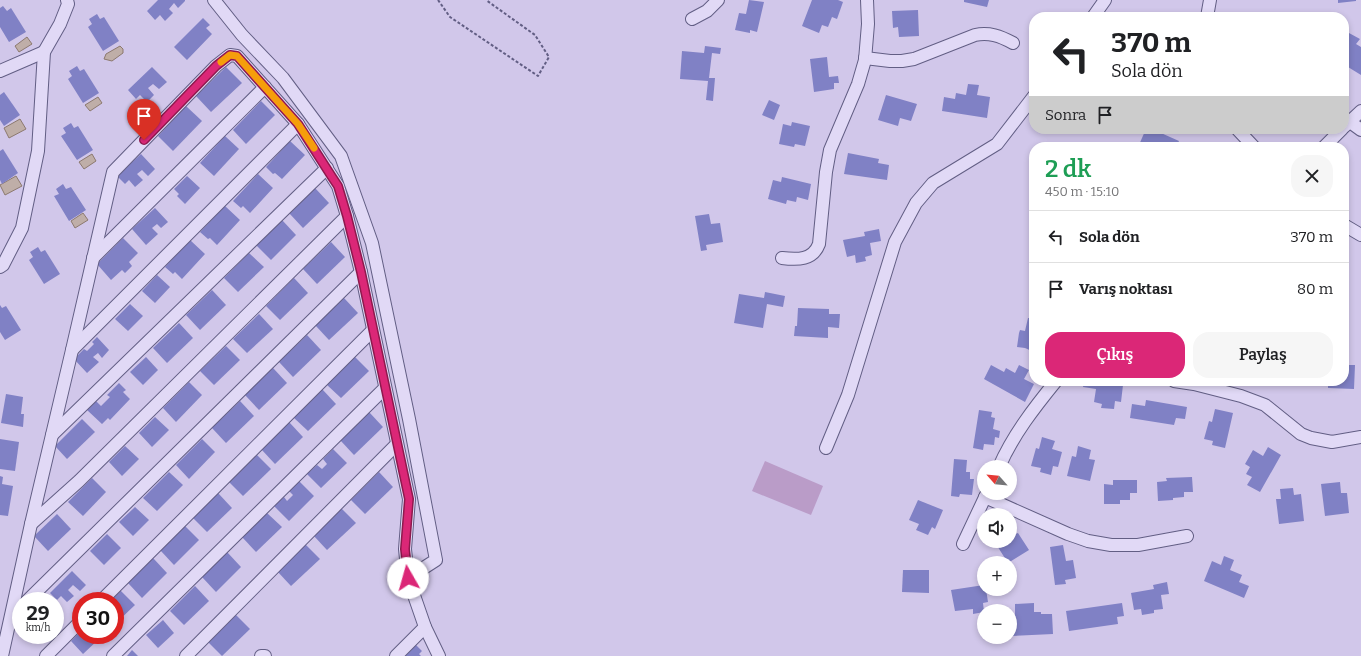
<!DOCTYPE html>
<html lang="tr">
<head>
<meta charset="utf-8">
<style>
	:root { --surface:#fff; --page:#f6f6f6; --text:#202124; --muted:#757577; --line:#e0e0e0; --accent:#db2777 }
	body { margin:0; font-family:Bitter,serif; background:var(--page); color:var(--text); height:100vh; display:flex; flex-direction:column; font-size:15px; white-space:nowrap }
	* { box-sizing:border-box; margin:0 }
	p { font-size:13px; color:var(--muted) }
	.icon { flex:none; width:22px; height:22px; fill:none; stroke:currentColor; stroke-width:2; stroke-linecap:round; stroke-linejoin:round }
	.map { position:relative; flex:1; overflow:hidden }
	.details { position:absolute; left:1029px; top:142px; width:320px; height:244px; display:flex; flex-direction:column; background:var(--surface); border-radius:16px; box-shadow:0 2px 6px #0003 }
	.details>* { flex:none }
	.top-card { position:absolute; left:1029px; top:12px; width:320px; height:122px; border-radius:16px; box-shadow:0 2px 6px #0003; background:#fff; color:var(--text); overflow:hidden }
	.needle { width:26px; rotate:297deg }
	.buttons { position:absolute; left:977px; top:460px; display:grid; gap:8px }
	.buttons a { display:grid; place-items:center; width:40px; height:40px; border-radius:50%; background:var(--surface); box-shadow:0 2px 6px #0003; font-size:20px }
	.speed { position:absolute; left:12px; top:592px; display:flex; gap:8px; font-size:20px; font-weight:700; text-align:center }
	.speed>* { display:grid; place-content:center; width:52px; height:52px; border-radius:50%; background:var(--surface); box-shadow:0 2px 6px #0003; line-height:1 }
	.speed small { font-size:10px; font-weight:400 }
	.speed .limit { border:6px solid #d22; background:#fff; color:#111 }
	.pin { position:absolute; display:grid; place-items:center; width:34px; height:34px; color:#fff; margin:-41px -17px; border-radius:50% 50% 50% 0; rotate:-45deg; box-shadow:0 0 4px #0007 }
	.pin .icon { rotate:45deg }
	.me { position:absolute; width:44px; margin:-22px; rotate:353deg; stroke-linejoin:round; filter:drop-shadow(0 0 3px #0008) }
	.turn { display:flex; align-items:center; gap:14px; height:84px; padding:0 16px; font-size:18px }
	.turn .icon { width:52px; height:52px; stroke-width:2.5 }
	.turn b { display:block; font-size:28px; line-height:34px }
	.then { display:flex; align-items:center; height:38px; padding:0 16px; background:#0003; gap:8px; font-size:15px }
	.round { display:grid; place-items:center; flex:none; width:42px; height:42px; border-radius:16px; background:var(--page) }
	.overview { display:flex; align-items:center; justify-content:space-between; height:68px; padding:0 16px }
	h1 { font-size:24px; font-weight:600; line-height:30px; color:#1e9e55 }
	.button { display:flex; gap:8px; margin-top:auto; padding:8px 16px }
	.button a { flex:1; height:46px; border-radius:16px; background:var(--accent); color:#fff; font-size:16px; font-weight:600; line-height:46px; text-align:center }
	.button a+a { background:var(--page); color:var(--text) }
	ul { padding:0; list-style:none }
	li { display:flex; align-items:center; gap:12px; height:52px; padding:0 16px; border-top:1px solid var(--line) }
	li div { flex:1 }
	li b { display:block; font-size:15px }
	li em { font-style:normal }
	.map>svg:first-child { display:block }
	.green { fill:#ba9cc8 }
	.water { fill:#bfaea8; stroke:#8c796f }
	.building { fill:#8081c5 }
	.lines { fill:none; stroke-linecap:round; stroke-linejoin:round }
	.minor-casing { stroke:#625e84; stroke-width:14 }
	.path { stroke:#625e84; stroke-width:2; stroke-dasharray:3 2; stroke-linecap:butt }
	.minor { stroke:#e1d9f6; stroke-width:12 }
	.route-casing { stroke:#8e194d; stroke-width:10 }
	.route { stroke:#db2777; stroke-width:7 }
	.slow { stroke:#f59e0b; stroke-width:7 }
</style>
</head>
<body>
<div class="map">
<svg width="1361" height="656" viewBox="0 0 1361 656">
	<rect width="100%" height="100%" fill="#d1c7ea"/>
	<path class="green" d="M 765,461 L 823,486 L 811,515 L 752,491 Z"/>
	<g class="water">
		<path d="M 27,37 L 32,44 L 19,52 L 15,46 Z"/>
		<path d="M 120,46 L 123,49 L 123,53 L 112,61 L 104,59 L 106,54 Z"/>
		<path d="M 98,97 L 102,103 L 90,111 L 85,105 Z"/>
		<path d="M 20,119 L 26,129 L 9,138 L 4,128 Z"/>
		<path d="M 92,154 L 96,161 L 84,169 L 79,162 Z"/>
		<path d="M 16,176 L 22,186 L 5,195 L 0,185 Z"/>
		<path d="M 83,213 L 88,220 L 75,228 L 71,221 Z"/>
	</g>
	<g class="building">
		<path d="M 158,0 L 185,0 L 185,1 L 178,8 L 174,3 L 169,9 L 173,13 L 165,21 L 160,15 L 155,20 L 147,11 Z"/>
		<path d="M 749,0 L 764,2 L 757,32 L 750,30 L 750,33 L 735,30 L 739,13 L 746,14 Z"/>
		<path d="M 812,0 L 838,0 L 843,2 L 837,19 L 832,17 L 828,27 L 822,25 L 819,33 L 802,26 Z"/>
		<path d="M 964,0 L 989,0 L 987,7 L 964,2 Z"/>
		<path d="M 1338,0 L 1356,0 L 1356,1 L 1338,3 Z"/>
		<path d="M 3,6 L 7,11 L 11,8 L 26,32 L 9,42 L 0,27 L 0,8 Z"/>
		<path d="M 918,10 L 919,36 L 899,37 L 898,27 L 893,28 L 892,11 Z"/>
		<path d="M 97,14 L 100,19 L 104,17 L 119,41 L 103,51 L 88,27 L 92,24 L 89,19 Z"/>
		<path d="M 203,18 L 210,25 L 206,28 L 212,34 L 187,60 L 174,47 Z"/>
		<path d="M 1349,33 L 1360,39 L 1356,44 L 1361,47 L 1361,75 L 1348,67 L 1349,64 L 1344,61 L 1345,56 L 1344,55 L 1344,41 Z"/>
		<path d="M 705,46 L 721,48 L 720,54 L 712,53 L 709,78 L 715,78 L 713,101 L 706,100 L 708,81 L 680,79 L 682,51 L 704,53 Z"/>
		<path d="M 827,57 L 829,77 L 838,76 L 839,83 L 834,83 L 834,89 L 814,92 L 810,59 Z"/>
		<path d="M 77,66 L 80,71 L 84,69 L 99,93 L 83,103 L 68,79 L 72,76 L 69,71 Z"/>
		<path d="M 152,67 L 167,82 L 159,89 L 153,84 L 148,88 L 154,95 L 147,102 L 140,95 L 136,99 L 128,90 Z"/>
		<path d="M 226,67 L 242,83 L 211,112 L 196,96 Z"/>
		<path d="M 968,84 L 979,85 L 977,95 L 990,97 L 987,118 L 942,111 L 944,97 L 955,99 L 956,93 L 966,95 Z"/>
		<path d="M 4,92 L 20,115 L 4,126 L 0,120 L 0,95 Z"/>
		<path d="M 886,95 L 917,104 L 911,121 L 900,118 L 898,126 L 878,120 Z"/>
		<path d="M 769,100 L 780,105 L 774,120 L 762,115 Z"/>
		<path d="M 261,101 L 275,115 L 246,144 L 233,130 Z"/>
		<path d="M 186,106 L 202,121 L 173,151 L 158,136 Z"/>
		<path d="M 792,122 L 810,126 L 805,146 L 795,144 L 794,147 L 779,144 L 783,124 L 791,126 Z"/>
		<path d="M 71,123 L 74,128 L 78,126 L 93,150 L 77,160 L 61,136 L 66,133 L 63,128 Z"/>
		<path d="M 1146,129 L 1152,129 L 1179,141 L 1176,147 L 1138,147 Z"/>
		<path d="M 225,136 L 239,149 L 214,176 L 200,163 Z"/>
		<path d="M 290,141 L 305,155 L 282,179 L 275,173 L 273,174 L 266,167 Z"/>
		<path d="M 3,149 L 18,173 L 2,184 L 0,180 L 0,151 Z"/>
		<path d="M 848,153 L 879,159 L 878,163 L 889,165 L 887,180 L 844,174 Z"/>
		<path d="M 141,154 L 155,169 L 148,176 L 142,170 L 137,174 L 143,180 L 135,187 L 129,180 L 125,184 L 117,176 Z"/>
		<path d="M 258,174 L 273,188 L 250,213 L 243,206 L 241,208 L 233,201 Z"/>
		<path d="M 187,176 L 200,188 L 185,204 L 177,196 L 179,194 L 174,189 Z"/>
		<path d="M 782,177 L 811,184 L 808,200 L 797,197 L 796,202 L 787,200 L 786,204 L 768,199 L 773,180 L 781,182 Z"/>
		<path d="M 63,184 L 66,189 L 71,187 L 86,210 L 69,221 L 54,196 L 59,194 L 56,189 Z"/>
		<path d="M 315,188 L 329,203 L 303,228 L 289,213 Z"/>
		<path d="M 225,206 L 240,220 L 217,245 L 210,238 L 208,239 L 200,232 Z"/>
		<path d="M 155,208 L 168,222 L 161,228 L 157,224 L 152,228 L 158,234 L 146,245 L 132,229 Z"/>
		<path d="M 709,214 L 711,224 L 720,223 L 723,242 L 706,245 L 707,250 L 701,251 L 695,216 Z"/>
		<path d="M 282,220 L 296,235 L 271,260 L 256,245 Z"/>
		<path d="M 879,229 L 881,241 L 870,243 L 872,255 L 865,257 L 866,261 L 856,263 L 855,255 L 847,257 L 843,240 L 865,236 L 864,232 Z"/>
		<path d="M 123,238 L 138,253 L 129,262 L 132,266 L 125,273 L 122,270 L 111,280 L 97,264 Z"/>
		<path d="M 190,240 L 205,254 L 182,279 L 175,272 L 173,274 L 165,267 Z"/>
		<path d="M 331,242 L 345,257 L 317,284 L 303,269 Z"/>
		<path d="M 38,247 L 41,252 L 45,250 L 60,274 L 44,284 L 29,260 L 33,257 L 30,252 Z"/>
		<path d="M 249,253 L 264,267 L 238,292 L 224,278 Z"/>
		<path d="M 157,275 L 170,287 L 155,303 L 142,291 Z"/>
		<path d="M 294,278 L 308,293 L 280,320 L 266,306 Z"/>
		<path d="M 212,290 L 226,305 L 200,330 L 186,315 Z"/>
		<rect x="1344" y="291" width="3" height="21"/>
		<path d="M 765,292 L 785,296 L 783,307 L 767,304 L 763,328 L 734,323 L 739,294 L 764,298 Z"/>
		<path d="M 344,298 L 358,313 L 329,340 L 315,325 Z"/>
		<path d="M 130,304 L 143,316 L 128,331 L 115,319 Z"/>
		<path d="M 0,305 L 2,308 L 6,306 L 21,330 L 5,340 L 0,332 Z"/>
		<path d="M 798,308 L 829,309 L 829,314 L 840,314 L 839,328 L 828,327 L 828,338 L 794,336 L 795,326 L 797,326 Z"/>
		<path d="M 259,314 L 273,329 L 247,353 L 233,339 Z"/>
		<path d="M 1028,318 L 1034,318 L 1034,352 L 1025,348 L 1017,347 L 1019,333 L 1020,330 L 1025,331 Z"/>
		<path d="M 179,323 L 193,338 L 167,363 L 153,348 Z"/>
		<path d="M 307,335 L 321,350 L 293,377 L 279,362 Z"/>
		<path d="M 97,337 L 109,350 L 102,358 L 98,353 L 93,357 L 99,362 L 87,373 L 74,359 L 84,349 L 87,351 L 94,344 L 92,342 Z"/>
		<path d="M 226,346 L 240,360 L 214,385 L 200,371 Z"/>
		<path d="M 146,357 L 158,370 L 143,385 L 130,372 Z"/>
		<path d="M 355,357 L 369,371 L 341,398 L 326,384 Z"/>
		<path d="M 991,365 L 1004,372 L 1006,368 L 1015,373 L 1019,365 L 1029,370 L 1024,379 L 1034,384 L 1025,402 L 984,379 Z"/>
		<path d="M 1344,365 L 1355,365 L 1354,389 L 1328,388 L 1328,381 L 1344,381 Z"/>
		<path d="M 273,368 L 287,383 L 259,410 L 245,395 Z"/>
		<path d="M 1084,381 L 1099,381 L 1123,385 L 1121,402 L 1115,401 L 1114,409 L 1101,408 L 1102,404 L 1094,402 L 1096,389 L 1083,387 Z"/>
		<path d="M 189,382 L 202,395 L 176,422 L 163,408 Z"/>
		<path d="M 119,383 L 126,390 L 123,392 L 130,399 L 110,420 L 108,418 L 102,424 L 87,410 L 96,401 L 101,406 L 110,397 L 107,395 Z"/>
		<path d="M 322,389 L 336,404 L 308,431 L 293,417 Z"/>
		<path d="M 6,394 L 23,397 L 21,414 L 24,414 L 23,427 L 1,423 Z"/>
		<path d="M 1146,400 L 1187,407 L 1185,419 L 1176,418 L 1174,425 L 1130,418 L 1132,404 L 1145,406 Z"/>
		<path d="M 240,401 L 254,416 L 226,443 L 212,428 Z"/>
		<path d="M 1215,409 L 1233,413 L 1225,448 L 1212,445 L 1213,441 L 1204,439 L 1209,421 L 1212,422 Z"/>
		<path d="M 979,410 L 992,412 L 991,417 L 995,418 L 993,429 L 1000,431 L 999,438 L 995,437 L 994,445 L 984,444 L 983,450 L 973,448 Z"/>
		<path d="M 369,412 L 383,427 L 354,455 L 340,440 Z"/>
		<path d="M 155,417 L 169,430 L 152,447 L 139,433 Z"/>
		<path d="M 82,419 L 95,432 L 67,459 L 55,446 Z"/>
		<path d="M 289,422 L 303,437 L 275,464 L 261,449 Z"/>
		<path d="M 1042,437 L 1055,441 L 1052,449 L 1062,452 L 1058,467 L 1053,466 L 1051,475 L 1040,472 L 1041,468 L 1031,466 L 1036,448 L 1039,449 Z"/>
		<path d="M 0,439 L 19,442 L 15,471 L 0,469 Z"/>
		<path d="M 202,439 L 215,452 L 189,479 L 176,465 Z"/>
		<path d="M 125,446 L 139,459 L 122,476 L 109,462 Z"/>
		<path d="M 1078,446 L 1091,450 L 1089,459 L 1095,460 L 1090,481 L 1067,476 L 1072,456 L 1076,457 Z"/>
		<path d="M 1268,447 L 1281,455 L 1260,492 L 1247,485 L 1252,477 L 1246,474 L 1250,467 L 1245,464 L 1253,450 L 1263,456 Z"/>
		<path d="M 333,449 L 347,463 L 321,488 L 307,474 L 317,465 L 322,469 L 327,464 L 323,459 Z"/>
		<path d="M 257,455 L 271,469 L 243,496 L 229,482 Z"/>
		<path d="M 954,459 L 967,460 L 966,472 L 970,472 L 970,479 L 974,479 L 972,495 L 960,494 L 959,497 L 951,496 Z"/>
		<path d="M 169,472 L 183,485 L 157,511 L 143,498 Z"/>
		<path d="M 379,472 L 393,487 L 365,514 L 351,500 Z"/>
		<path d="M 0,476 L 3,477 L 2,484 L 13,486 L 8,516 L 0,515 Z"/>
		<path d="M 1192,477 L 1193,492 L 1184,492 L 1184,497 L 1173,498 L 1173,500 L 1158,501 L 1157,482 L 1167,481 L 1166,478 Z"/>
		<path d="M 92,478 L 106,492 L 83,516 L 68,502 Z"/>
		<path d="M 1113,480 L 1137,480 L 1137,493 L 1130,493 L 1130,500 L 1120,500 L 1120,504 L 1104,504 L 1104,484 L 1113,485 Z"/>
		<path d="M 299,481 L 314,496 L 289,521 L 274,506 L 284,497 L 287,501 L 293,495 L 289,491 Z"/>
		<path d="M 1340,482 L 1341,493 L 1347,493 L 1349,513 L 1325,516 L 1321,484 Z"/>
		<path d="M 1293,488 L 1294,495 L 1301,494 L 1304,521 L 1279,524 L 1276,499 L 1281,499 L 1280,489 Z"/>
		<path d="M 218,493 L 232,508 L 207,532 L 193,518 Z"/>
		<path d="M 918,500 L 943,510 L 935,529 L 932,527 L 928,535 L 916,530 L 919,524 L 909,520 Z"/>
		<path d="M 135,507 L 149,520 L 133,536 L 119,522 Z"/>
		<path d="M 341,508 L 356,523 L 327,550 L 313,535 Z"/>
		<path d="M 267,513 L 282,527 L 256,552 L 242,537 Z"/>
		<path d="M 57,514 L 71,529 L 48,551 L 34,536 Z"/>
		<path d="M 185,526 L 199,540 L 174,565 L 160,550 Z"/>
		<path d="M 1010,531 L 1013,535 L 1018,533 L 1029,550 L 1008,563 L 994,541 L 1010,541 Z"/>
		<path d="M 107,534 L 121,548 L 104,565 L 90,551 Z"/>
		<path d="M 305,544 L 320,559 L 291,586 L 277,571 Z"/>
		<path d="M 1063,545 L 1066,561 L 1073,560 L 1076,578 L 1065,580 L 1066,584 L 1055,585 L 1050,547 Z"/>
		<path d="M 227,552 L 241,567 L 216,592 L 202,577 Z"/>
		<path d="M 1224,556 L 1234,560 L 1230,570 L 1242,575 L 1239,582 L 1249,586 L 1244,598 L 1204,581 L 1212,561 L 1221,565 Z"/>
		<path d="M 153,558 L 167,573 L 142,598 L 128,583 Z"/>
		<path d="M 903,570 L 929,570 L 929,593 L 902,592 Z"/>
		<path d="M 72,571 L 86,585 L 80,591 L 73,585 L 68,590 L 74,596 L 67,602 L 61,596 L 57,600 L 50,593 Z"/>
		<path d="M 1167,582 L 1169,594 L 1161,595 L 1163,609 L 1154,610 L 1154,613 L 1142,615 L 1141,609 L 1134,610 L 1131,593 L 1154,589 L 1153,585 Z"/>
		<path d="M 984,585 L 984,589 L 986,589 L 988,602 L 983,603 L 984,612 L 973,614 L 973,609 L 955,611 L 951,590 Z"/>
		<path d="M 195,586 L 209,601 L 184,625 L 170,611 Z"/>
		<path d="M 120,590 L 135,605 L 115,624 L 115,601 L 109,601 Z"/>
		<path d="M 1034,603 L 1034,612 L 1041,612 L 1041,614 L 1052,614 L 1053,634 L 1012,636 L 1012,631 L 1010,631 L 1010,618 L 1015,617 L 1015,604 Z"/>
		<path d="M 1122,603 L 1124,616 L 1117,617 L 1118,624 L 1069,631 L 1066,611 Z"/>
		<path d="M 236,615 L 250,629 L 222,656 L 208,642 Z"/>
		<path d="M 163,620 L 174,633 L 158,648 L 146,635 Z"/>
		<path d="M 21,622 L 21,634 L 15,628 Z"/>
		<path d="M 81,631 L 81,635 L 95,635 L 99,639 L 83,654 L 71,641 Z"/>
		<path d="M 416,645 L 422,651 L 419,654 L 421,656 L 405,656 Z"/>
		<path d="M 132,650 L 138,656 L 127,656 Z"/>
	</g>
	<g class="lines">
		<defs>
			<g id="minor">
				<path d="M 214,0 L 242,35 L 283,78 L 341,156 L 372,243 L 409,419 L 436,560 L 408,578"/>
				<path d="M 1093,17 L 1105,0"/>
				<path d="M 1207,17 L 1210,0"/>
				<path d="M 692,19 L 707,11 L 718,0"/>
				<path d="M 865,58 L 890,61 L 902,61 L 914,59 L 975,35 C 989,32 1000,36 1013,43"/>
				<path d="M 0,71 L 44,52"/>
				<path d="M 1350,122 L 1361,130"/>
				<path d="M 1344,127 L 1361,111"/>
				<path d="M 1237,129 L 1254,147"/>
				<path d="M 1324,147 L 1342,129"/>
				<path d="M 1344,225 L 1361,235"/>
				<path d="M 93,258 L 265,87"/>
				<path d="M 782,258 C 798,260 813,260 819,244 L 826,172 L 830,150 L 858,84 L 865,60 L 868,24 L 867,0"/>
				<path d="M 0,267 L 3,265 L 22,228 L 38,151 L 44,52 L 60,24 L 68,4 L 67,0"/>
				<path d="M 72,350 L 298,124"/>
				<path d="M 1174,381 L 1194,384 L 1241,396 L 1265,405 L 1301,434 L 1311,438 L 1332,442 L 1361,437"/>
				<path d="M 52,435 L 327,168"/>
				<path d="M 826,448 L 848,395 L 895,242 L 916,203 L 933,183 L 997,144 L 1034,96"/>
				<path d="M 999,467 C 1013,435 1034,408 1056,381"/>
				<path d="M 985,497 L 1068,534 L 1088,541 L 1111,545 L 1138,545 L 1187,536"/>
				<path d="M 31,524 L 79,481 L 347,216"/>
				<path d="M 963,544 L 987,493"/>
				<path d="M 27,601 L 361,272"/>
				<path d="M 101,601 L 373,330"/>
				<path d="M 2,656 L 31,524 L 72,350 L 113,172 L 216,66 L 230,55 L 237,56 L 298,124 L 338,186 L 347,216 L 361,272 L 409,499 L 405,549 L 408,578 L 425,627 L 439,656"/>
				<path d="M 46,656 L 81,621"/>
				<path d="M 113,656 L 385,388"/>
				<path d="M 186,656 L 397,444"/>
				<path d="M 261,656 L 265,656"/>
				<path d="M 396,656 L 425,627"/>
			</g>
		</defs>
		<use href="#minor" class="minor-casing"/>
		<path class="path" d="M 438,0 L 450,17 L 538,76 L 549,57 L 535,35 L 486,0"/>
		<use href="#minor" class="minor"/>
	</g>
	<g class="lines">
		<defs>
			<path id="route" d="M 144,140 L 216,66 L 230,55 L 237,56 L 298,124 L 332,177 L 338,186 L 347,216 L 361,272 L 409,499 L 405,549 L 408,578"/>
		</defs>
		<use href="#route" class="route-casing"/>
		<use href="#route" class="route"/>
		<path class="slow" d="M 221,62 L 230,55 L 237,56 L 298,124 L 314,148"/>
	</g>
</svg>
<div class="buttons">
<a><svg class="needle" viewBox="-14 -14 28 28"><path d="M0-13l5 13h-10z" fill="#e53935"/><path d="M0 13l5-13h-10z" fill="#757577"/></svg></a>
<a><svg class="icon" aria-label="sound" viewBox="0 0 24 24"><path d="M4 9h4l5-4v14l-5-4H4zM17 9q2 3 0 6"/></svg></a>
<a>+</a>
<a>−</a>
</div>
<div class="speed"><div>29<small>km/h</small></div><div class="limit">30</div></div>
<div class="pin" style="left:144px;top:140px;background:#d93025"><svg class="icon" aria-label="arrive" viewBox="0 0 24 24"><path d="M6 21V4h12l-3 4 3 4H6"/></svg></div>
<svg class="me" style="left:408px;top:578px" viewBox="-20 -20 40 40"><circle r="19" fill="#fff"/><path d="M0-13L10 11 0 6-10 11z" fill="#db2777"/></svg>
<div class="top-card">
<div class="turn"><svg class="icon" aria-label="left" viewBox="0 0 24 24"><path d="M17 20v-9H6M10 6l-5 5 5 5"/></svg><div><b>370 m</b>Sola dön</div></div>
<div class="then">Sonra<svg class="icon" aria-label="arrive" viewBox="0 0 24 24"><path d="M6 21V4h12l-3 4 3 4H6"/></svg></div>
</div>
<section class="details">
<div class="overview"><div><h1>2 dk</h1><p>450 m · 15:10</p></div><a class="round"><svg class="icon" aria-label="close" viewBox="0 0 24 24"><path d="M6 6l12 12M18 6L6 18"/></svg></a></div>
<ul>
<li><svg class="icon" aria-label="left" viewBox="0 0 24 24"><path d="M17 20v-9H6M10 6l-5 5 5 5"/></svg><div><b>Sola dön</b></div><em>370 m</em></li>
<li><svg class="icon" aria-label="arrive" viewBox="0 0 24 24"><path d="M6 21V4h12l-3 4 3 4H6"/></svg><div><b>Varış noktası</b></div><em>80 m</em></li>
</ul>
<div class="button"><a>Çıkış</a><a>Paylaş</a></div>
</section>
</div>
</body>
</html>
